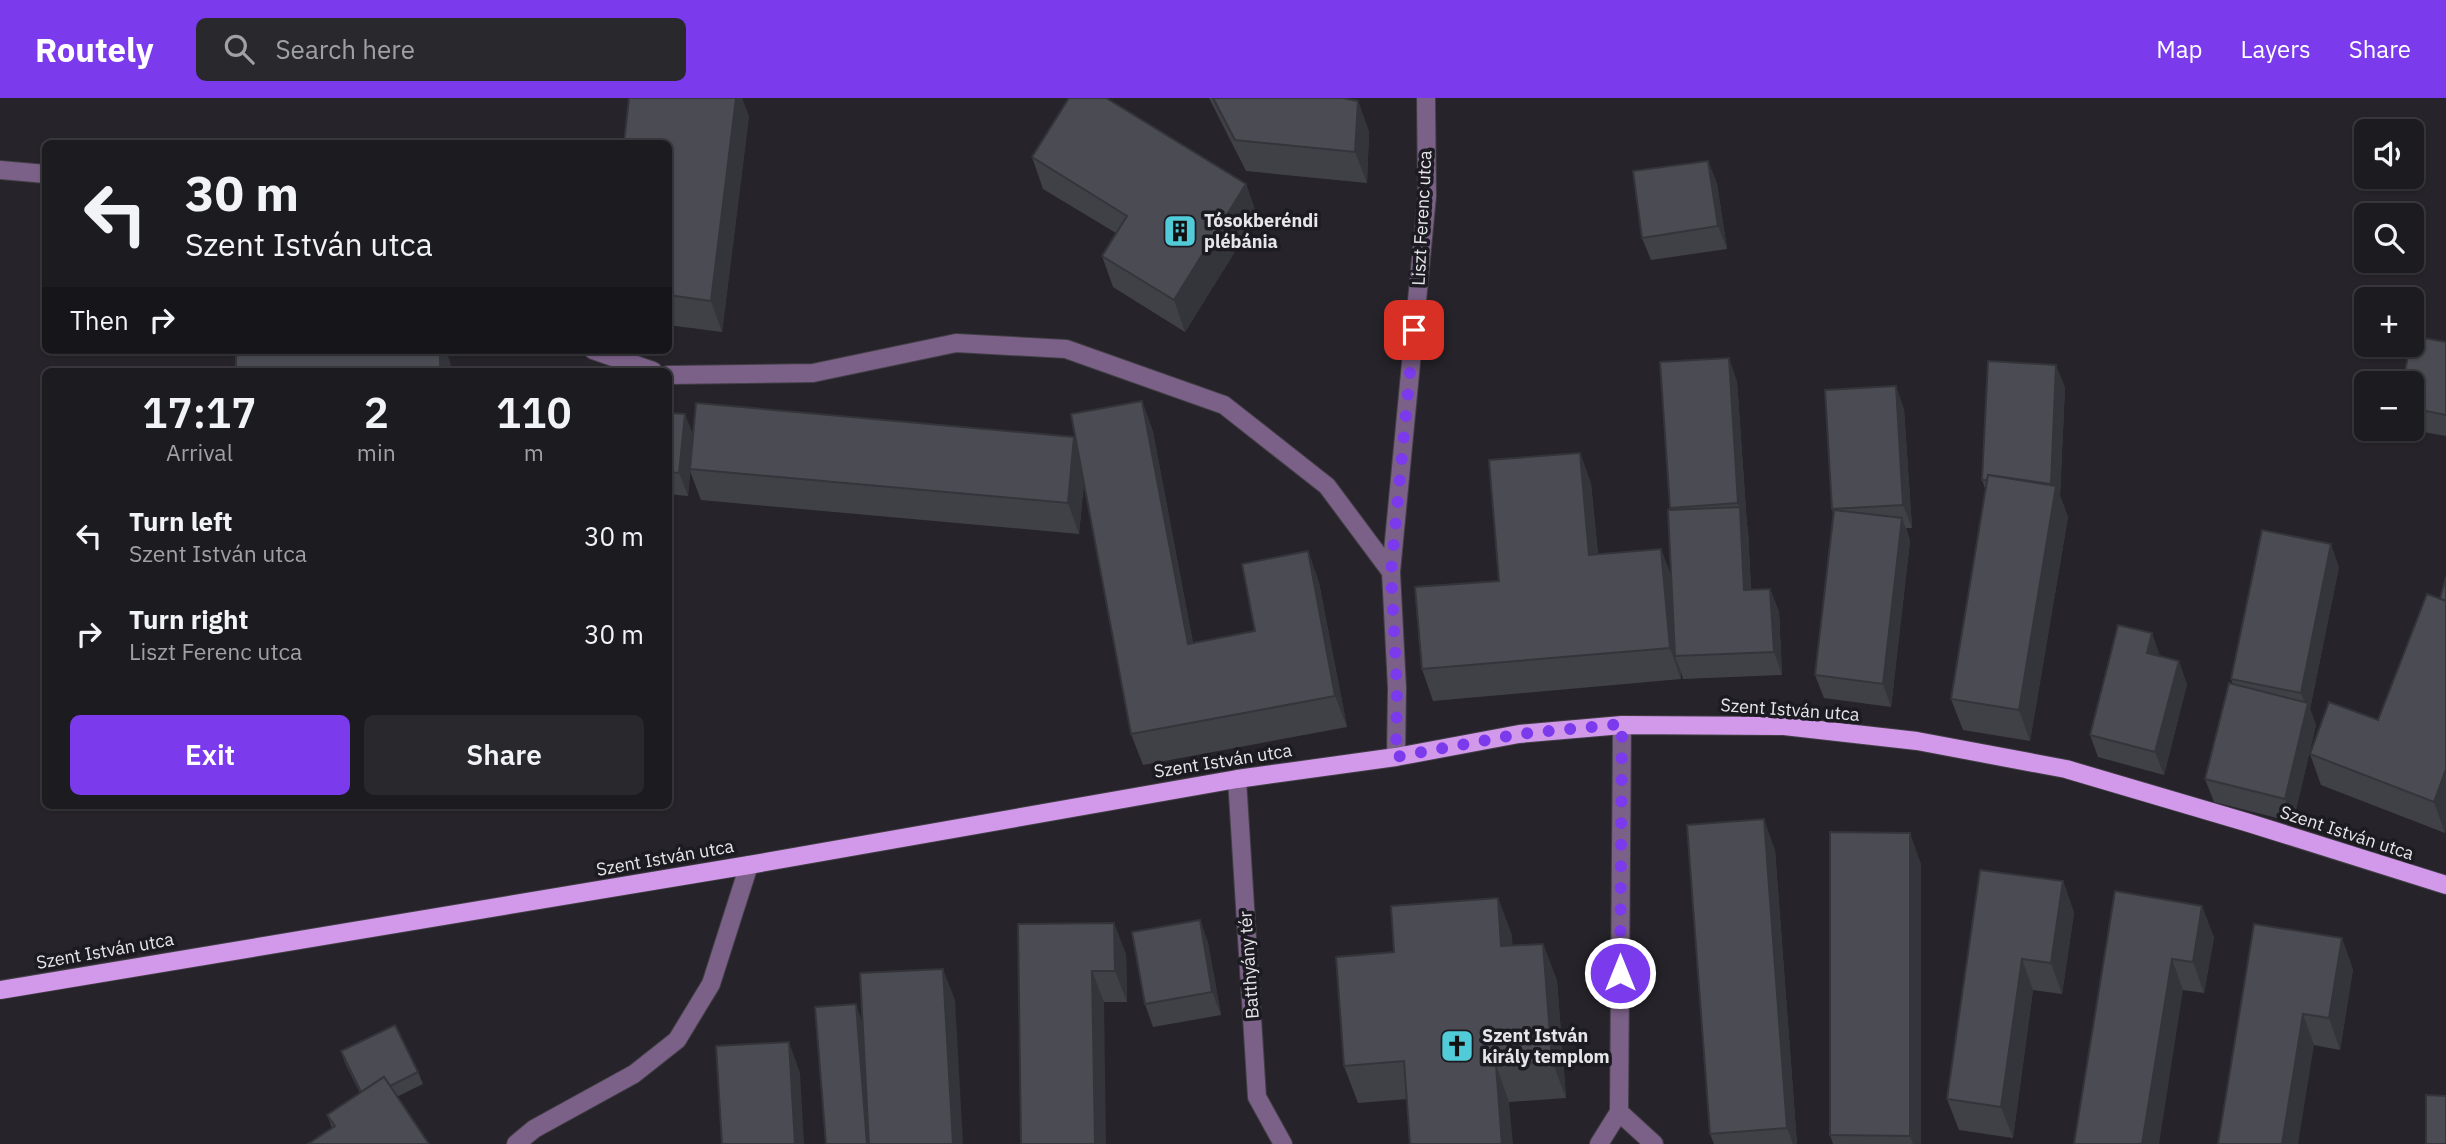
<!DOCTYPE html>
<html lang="en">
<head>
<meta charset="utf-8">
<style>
	:root { --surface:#1c1b20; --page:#29282d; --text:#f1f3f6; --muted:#a0a1a5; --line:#3a393e; --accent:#7c3aed }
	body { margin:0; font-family:"IBM Plex Sans",sans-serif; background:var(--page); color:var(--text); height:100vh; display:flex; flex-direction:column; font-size:26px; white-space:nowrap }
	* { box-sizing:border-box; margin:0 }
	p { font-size:23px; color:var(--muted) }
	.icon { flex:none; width:38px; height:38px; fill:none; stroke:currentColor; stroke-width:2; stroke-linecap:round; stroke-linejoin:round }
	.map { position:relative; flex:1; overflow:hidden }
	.details { position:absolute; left:42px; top:270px; width:630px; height:441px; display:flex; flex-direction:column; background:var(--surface); border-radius:10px; box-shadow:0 2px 5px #0004,0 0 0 2px var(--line) }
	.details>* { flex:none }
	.banner { position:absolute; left:42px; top:42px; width:630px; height:214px; border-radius:10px; box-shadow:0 2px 5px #0004,0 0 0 2px var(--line); background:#1c1b20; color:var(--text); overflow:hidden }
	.tools { position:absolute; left:2354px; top:21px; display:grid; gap:14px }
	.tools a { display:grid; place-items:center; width:70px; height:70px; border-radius:10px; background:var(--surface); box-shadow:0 2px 5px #0004,0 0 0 2px var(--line); font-size:35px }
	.pin { position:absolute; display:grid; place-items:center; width:60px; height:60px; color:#fff; margin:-30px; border-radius:14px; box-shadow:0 4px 10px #0006 }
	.me { position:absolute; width:77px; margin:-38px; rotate:0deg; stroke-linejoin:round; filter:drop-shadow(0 0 5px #0008) }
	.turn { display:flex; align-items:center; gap:24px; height:147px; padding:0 28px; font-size:32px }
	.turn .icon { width:91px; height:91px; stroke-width:2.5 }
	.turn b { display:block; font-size:49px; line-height:60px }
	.then { display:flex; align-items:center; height:66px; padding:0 28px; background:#0003; gap:14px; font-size:26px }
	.eta { display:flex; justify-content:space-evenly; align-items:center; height:119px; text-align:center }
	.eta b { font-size:42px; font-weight:600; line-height:49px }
	.button { display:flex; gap:14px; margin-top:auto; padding:14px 28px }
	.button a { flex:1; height:80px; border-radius:10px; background:var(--accent); color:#fff; font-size:28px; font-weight:600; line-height:80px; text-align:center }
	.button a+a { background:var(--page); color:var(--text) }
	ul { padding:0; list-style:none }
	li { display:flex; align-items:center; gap:21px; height:98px; padding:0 28px }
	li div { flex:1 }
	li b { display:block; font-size:26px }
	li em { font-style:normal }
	header { display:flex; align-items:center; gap:42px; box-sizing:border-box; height:98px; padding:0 35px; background:var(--accent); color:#fff }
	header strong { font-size:33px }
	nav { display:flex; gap:38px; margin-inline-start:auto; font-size:24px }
	.search { width:490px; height:63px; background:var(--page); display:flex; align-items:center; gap:18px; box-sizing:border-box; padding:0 24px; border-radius:10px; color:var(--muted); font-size:26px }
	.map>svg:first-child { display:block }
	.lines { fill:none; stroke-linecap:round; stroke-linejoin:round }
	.minor-casing { stroke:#413f45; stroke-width:20 }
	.major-casing { stroke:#413f45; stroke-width:20 }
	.minor { stroke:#7b6087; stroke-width:18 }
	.major { stroke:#d299ea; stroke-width:18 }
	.wall { fill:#404147 }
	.shaded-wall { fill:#34353a }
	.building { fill:#4b4c53; stroke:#34353a; stroke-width:2 }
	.route { stroke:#7c3aed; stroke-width:12; stroke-dasharray:0 21.6 }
	.labels { text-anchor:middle; stroke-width:7; stroke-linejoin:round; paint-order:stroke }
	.street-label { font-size:18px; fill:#e6e5e9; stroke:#1c1b21 }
	.poi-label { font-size:18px; font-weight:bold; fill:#e6e5e9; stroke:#1c1b21; text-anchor:start }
</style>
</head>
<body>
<header>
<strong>Routely</strong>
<div class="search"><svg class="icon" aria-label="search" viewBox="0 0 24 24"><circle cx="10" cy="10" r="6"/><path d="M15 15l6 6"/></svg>Search here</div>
<nav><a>Map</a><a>Layers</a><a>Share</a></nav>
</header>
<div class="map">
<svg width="2446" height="1046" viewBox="0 0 2446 1046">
	<rect width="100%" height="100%" fill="#26242a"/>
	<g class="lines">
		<defs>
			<g id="minor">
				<path d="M 0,72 L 46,76"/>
				<path d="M 593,252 L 653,273"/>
				<path d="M 668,277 L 813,275 L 956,245 L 1066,251 L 1224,307 L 1327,388 L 1391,474"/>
				<path d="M 1396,659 L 1397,590 L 1391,474 L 1427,98 L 1426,0"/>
				<path d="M 1237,681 L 1257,999 L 1283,1046"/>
				<path d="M 1619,1014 L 1654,1046"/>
				<path d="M 516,1046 L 534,1031 L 634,976 L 677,942 L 711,886 L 749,767"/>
				<path d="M 1599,1046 L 1619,1014 L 1622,627"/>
			</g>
			<path id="major" d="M 0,892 L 749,767 L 1237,681 L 1396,659 L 1519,636 L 1622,627 L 1784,628 L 1917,643 L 2066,671 L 2249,725 L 2446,787"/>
		</defs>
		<use href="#minor" class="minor-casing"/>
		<use href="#major" class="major-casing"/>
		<use href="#minor" class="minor"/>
		<use href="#major" class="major"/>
	</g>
	<g class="wall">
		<path d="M 1209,0 L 1342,0 L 1358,3 L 1369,34 L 1367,85 L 1246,73 Z"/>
		<path d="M 749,18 L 722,234 L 668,227 L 668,46 Z"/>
		<path d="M 1032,59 L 1246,86 L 1257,118 L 1185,234 L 1113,189 L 1102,158 L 1116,135 L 1043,91 Z"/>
		<path d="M 1708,63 L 1717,86 L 1727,151 L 1651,162 L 1642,140 Z"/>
		<path d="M 2446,244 L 2446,338 L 2407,331 L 2412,331 L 2412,285 Z"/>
		<path d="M 1737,283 L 1747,427 L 1748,432 L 1751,491 L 1770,491 L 1779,514 L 1782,577 L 1683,581 L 1681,574 L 1681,581 L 1433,603 L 1422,571 L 1499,483 L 1580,355 L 1591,386 L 1598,456 L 1661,451 L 1671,478 L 1670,410 Z"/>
		<path d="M 2065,289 L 2060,398 L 2068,419 L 2030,643 L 1963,632 L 1951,601 L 1986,393 L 1982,382 Z"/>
		<path d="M 1142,303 L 1153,334 L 1193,545 L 1255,533 L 1308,453 L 1319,485 L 1347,629 L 1143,667 L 1131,636 L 1084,385 L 1079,436 L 701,402 L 690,373 L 688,398 L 668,396 L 668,315 L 693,337 L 1074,339 L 1077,347 Z"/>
		<path d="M 1904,311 L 1912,430 L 1906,430 L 1910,443 L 1891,609 L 1824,600 L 1815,577 L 1833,415 L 1832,411 Z"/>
		<path d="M 2339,469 L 2310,611 L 2316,627 L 2293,724 L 2214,704 L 2205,681 L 2233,586 L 2231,581 Z"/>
		<path d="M 2440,501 L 2445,735 L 2321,687 L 2310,656 L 2378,622 Z"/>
		<path d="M 2160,558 L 2187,586 L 2164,677 L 2098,659 L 2090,637 Z"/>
		<path d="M 1775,752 L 1797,1046 L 1714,1046 L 1710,1036 Z"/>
		<path d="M 1921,766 L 1921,1046 L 1833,1046 L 1830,1037 Z"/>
		<path d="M 2063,783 L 2074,815 L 2062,896 L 2033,892 L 2013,1040 L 1959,1032 L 1947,1001 Z"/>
		<path d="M 2115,793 L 2214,839 L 2204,895 L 2183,892 Z"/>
		<path d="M 1498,800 L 1512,838 L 1512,848 L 1543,846 L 1557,883 L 1566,1000 L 1509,1004 L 1407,1001 L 1358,1005 L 1344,968 L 1394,854 Z"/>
		<path d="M 1200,822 L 1208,845 L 1221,917 L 1153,929 L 1145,906 Z"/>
		<path d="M 1018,826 L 1126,856 L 1127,904 L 1104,904 Z"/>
		<path d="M 2254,826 L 2353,871 L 2340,952 L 2314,947 Z"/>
		<path d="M 341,953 L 418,974 L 423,986 L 332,1030 L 327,1017 L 360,995 L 345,965 Z"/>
	</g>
	<g class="shaded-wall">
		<path d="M 736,0 L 742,0 L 749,18 L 722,234 L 711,203 Z"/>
		<path d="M 1358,3 L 1369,34 L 1367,85 L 1355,54 Z"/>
		<path d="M 1708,63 L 1717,86 L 1727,151 L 1718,128 Z"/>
		<path d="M 1246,86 L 1257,118 L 1185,234 L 1174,202 Z"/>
		<path d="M 440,252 L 446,252 L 451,267 L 451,273 L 440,273 Z"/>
		<path d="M 1729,260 L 1737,283 L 1747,427 L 1748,432 L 1752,515 L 1744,492 L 1740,410 L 1738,405 Z"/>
		<path d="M 2056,267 L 2065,289 L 2060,398 L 2068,419 L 2030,643 L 2019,612 L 2051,386 Z"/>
		<path d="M 1896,288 L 1904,311 L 1912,430 L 1903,407 Z"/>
		<path d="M 1142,303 L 1153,334 L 1199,577 L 1188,546 Z"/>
		<path d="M 685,316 L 694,339 L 688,398 L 679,375 Z"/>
		<path d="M 1074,339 L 1085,370 L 1079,436 L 1068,405 Z"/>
		<path d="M 1580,355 L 1591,386 L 1601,488 L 1589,457 Z"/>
		<path d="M 1902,420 L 1910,443 L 1891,609 L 1883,586 Z"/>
		<path d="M 2331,446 L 2339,469 L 2310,611 L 2316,627 L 2293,724 L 2285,701 L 2307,611 L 2301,595 Z"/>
		<path d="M 1661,451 L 1672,482 L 1675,558 L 1681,574 L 1681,581 L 1670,550 Z"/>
		<path d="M 1308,453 L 1319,485 L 1347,629 L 1335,598 Z"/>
		<path d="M 1770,491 L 1779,514 L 1782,577 L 1774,554 Z"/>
		<path d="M 2152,535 L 2160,558 L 2147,555 Z"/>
		<path d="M 2179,563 L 2187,586 L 2164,677 L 2155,654 Z"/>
		<path d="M 2446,671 L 2446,732 L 2445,735 L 2434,704 Z"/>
		<path d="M 1764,721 L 1775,752 L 1797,1046 L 1793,1046 L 1787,1030 Z"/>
		<path d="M 1910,735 L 1921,766 L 1921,1046 L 1913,1046 L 1910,1038 Z"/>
		<path d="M 2063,783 L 2074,815 L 2062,896 L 2051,865 Z"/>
		<path d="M 1498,800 L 1512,838 L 1515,886 L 1501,848 Z"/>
		<path d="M 2202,808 L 2214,839 L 2204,895 L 2193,864 Z"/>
		<path d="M 1200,822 L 1208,845 L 1221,917 L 1212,894 Z"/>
		<path d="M 1114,825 L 1126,856 L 1127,904 L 1115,873 Z"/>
		<path d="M 2342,840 L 2353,871 L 2340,952 L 2329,920 Z"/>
		<path d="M 1543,846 L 1557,883 L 1566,1000 L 1552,963 Z"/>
		<path d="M 2022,861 L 2033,892 L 2013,1040 L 2001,1009 Z"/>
		<path d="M 2172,861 L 2183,892 L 2159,1046 L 2142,1046 Z"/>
		<path d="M 943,871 L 955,902 L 963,1046 L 953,1046 Z"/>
		<path d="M 1092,873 L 1104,904 L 1106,1046 L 1095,1046 Z"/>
		<path d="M 856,906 L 864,929 L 874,1046 L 867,1046 Z"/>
		<path d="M 2303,916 L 2314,947 L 2298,1046 L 2282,1046 Z"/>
		<path d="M 789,944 L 800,975 L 804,1046 L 795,1046 Z"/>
		<path d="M 1496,967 L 1509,1004 L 1513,1046 L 1502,1046 Z"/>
	</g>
	<g class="building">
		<path d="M 629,0 L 736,0 L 711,203 L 668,197 L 668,46 L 624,46 Z"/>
		<path d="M 1069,0 L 1106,0 L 1246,86 L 1174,202 L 1102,158 L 1127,118 L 1032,59 Z"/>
		<path d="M 1213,0 L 1342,0 L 1358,3 L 1355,54 L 1235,42 Z"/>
		<path d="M 1708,63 L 1718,128 L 1642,140 L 1633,73 Z"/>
		<path d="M 2412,238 L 2446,244 L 2446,317 L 2412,310 L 2412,285 L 2403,285 L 2410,247 L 2412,247 Z"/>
		<rect x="236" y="252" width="204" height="21"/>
		<path d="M 1729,260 L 1738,405 L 1670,410 L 1660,264 Z"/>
		<path d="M 1988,263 L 2056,267 L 2051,386 L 1988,377 L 1988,382 L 1982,382 Z"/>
		<path d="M 1896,288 L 1903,407 L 1832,411 L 1825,292 Z"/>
		<path d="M 1142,303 L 1188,546 L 1255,533 L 1242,466 L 1308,453 L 1335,598 L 1131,636 L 1071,316 Z"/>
		<path d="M 696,305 L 1074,339 L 1068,405 L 690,371 Z"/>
		<path d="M 668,315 L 685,316 L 679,375 L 668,374 Z"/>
		<path d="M 1580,355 L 1589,457 L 1661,451 L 1670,550 L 1422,571 L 1415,489 L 1499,483 L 1489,362 Z"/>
		<path d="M 1988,377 L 2056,388 L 2019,612 L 1951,601 Z"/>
		<path d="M 1740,409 L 1744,492 L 1770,491 L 1774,554 L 1675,558 L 1668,412 Z"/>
		<path d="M 1834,412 L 1902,420 L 1883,586 L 1815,577 Z"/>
		<path d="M 2262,432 L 2331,446 L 2301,595 L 2231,581 Z"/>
		<path d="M 2446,479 L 2446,503 L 2440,501 Z"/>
		<path d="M 2427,496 L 2446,503 L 2446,671 L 2434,704 L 2310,656 L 2329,604 L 2378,622 Z"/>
		<path d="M 2118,527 L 2152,535 L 2147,555 L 2179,563 L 2155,654 L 2090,637 Z"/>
		<path d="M 2229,585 L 2308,605 L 2285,701 L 2205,681 Z"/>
		<path d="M 1764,721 L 1787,1030 L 1710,1036 L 1687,727 Z"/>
		<path d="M 1830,734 L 1910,735 L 1910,1038 L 1830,1037 Z"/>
		<path d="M 1980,772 L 2063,783 L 2051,865 L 2022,861 L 2001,1009 L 1947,1001 Z"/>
		<path d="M 2115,793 L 2202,808 L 2193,864 L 2172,861 L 2142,1046 L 2074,1046 Z"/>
		<path d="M 1498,800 L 1501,848 L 1543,846 L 1552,963 L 1496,967 L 1502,1046 L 1410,1046 L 1404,963 L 1344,968 L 1336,859 L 1394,854 L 1391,808 Z"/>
		<path d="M 1200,822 L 1212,894 L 1145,906 L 1132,834 Z"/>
		<path d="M 1114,825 L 1115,873 L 1092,873 L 1095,1046 L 1021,1046 L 1018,826 Z"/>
		<path d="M 2254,826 L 2342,840 L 2329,920 L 2303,916 L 2282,1046 L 2218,1046 Z"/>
		<path d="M 943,871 L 953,1046 L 869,1046 L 860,875 Z"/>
		<path d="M 856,906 L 867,1046 L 826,1046 L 815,909 Z"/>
		<path d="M 395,927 L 418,974 L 390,988 L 384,979 L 361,994 L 341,953 Z"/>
		<path d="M 789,944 L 795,1046 L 722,1046 L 716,948 Z"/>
		<path d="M 384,979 L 429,1046 L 308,1046 L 335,1028 L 327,1017 Z"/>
		<path d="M 2426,997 L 2446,998 L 2446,1046 L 2426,1046 Z"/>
	</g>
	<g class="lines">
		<path class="route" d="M 1414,232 L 1391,474 L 1397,590 L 1396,659 L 1519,636 L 1622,626 L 1620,875"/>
	</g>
	<defs>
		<symbol id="building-square" viewBox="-11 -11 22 22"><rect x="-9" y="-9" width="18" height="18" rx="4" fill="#52cbd8" stroke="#1c1b21"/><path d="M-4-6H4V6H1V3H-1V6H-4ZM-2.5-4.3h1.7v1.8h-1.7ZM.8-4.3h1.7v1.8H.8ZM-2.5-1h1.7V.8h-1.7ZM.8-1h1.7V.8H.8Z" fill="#111"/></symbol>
		<symbol id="church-square" viewBox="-11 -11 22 22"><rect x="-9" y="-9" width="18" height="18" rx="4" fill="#52cbd8" stroke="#1c1b21"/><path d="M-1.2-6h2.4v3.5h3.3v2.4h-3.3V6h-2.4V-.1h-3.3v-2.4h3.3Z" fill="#111"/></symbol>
	</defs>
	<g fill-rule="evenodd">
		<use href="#building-square" x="1161" y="114" width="38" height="38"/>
		<use href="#church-square" x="1438" y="929" width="38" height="38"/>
	</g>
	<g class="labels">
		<g class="street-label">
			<text transform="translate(1422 120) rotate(-87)" y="6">Liszt Ferenc utca</text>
			<text transform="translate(1790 612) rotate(4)" y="6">Szent István utca</text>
			<text transform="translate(1223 663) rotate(-9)" y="6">Szent István utca</text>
			<text transform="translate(2347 735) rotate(18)" y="6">Szent István utca</text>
			<text transform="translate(665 760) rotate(-10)" y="6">Szent István utca</text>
			<text transform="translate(105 853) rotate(-10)" y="6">Szent István utca</text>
			<text transform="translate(1249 867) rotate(-94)" y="6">Batthyány tér</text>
		</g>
		<g class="poi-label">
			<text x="1204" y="129">Tósokberéndi<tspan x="1204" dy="21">plébánia</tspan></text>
			<text x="1482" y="944">Szent István<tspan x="1482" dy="21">király templom</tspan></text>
		</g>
	</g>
</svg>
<div class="tools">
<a><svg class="icon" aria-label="sound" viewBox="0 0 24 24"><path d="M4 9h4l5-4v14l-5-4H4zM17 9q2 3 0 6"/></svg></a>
<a><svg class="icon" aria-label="search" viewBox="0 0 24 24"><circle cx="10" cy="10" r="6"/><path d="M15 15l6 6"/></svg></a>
<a>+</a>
<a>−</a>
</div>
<div class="pin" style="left:1414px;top:232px;background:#d93025"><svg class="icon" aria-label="arrive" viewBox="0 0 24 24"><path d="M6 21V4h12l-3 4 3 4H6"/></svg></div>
<svg class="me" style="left:1620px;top:875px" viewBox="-20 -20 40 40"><circle r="17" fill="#7c3aed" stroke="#fff" stroke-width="3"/><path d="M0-11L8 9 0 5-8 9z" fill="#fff"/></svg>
<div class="banner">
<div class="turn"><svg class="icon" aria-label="left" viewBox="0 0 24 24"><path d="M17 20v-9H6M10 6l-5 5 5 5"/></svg><div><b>30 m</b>Szent István utca</div></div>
<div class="then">Then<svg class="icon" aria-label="right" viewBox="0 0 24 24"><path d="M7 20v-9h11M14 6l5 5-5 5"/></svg></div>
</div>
<section class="details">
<div class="eta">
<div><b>17:17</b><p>Arrival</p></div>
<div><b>2</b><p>min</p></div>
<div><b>110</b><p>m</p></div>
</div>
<ul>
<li><svg class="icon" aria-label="left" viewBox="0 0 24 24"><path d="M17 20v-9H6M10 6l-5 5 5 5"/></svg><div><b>Turn left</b><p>Szent István utca</p></div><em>30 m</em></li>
<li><svg class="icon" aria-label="right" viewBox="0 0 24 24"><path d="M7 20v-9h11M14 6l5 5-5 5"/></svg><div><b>Turn right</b><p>Liszt Ferenc utca</p></div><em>30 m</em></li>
</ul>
<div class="button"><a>Exit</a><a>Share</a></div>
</section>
</div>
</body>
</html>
